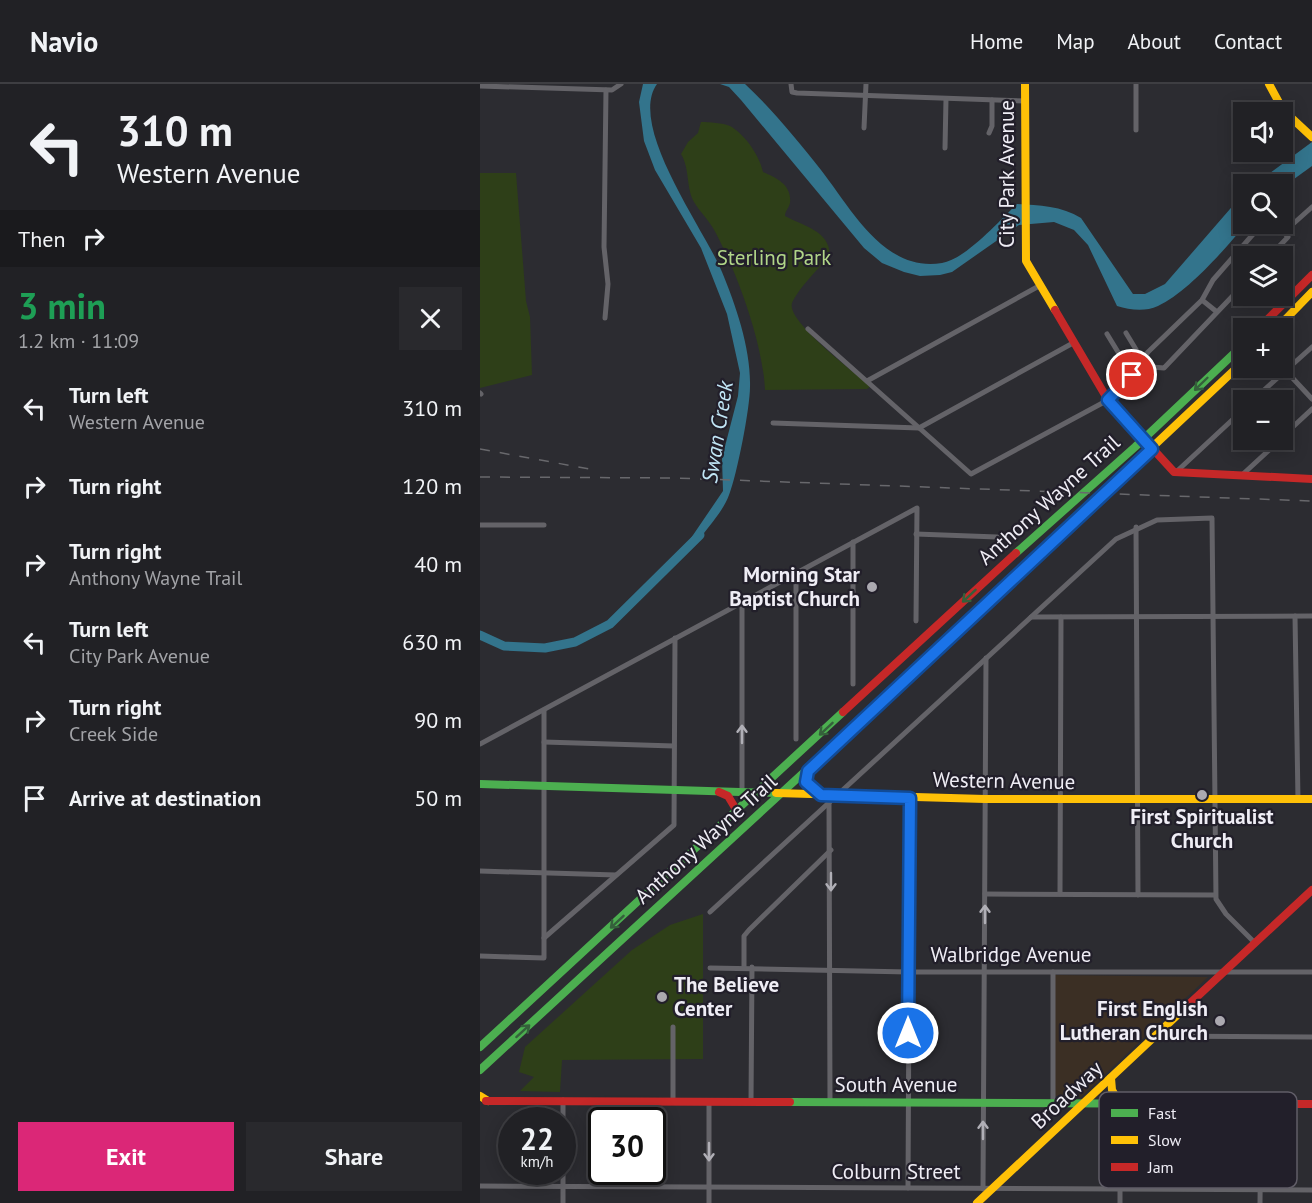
<!DOCTYPE html>
<html lang="en">
<head>
<meta charset="utf-8">
<style>
	:root { --surface:#212125; --page:#29292d; --text:#f1f3f6; --muted:#a2a3a7; --line:#3e3e42; --accent:#db2777 }
	body { margin:0; font-family:"PT Sans",sans-serif; background:var(--page); color:var(--text); height:100vh; display:flex; flex-direction:column; font-size:22px; white-space:nowrap }
	* { box-sizing:border-box; margin:0 }
	p { font-size:20px; color:var(--muted) }
	.icon { flex:none; width:33px; height:33px; fill:none; stroke:currentColor; stroke-width:2; stroke-linecap:round; stroke-linejoin:round }
	.map { position:relative; flex:1; overflow:hidden }
	.drawer { display:flex; flex-direction:column; background:var(--surface); width:480px }
	.drawer>* { flex:none }
	.top-card { background:#212125; color:var(--text); overflow:hidden }
	.fabs { position:absolute; left:753px; top:18px; display:grid; gap:12px }
	.fabs a { display:grid; place-items:center; width:60px; height:60px; border-radius:0px; background:var(--surface); box-shadow:0 3px 15px #0003,0 0 0 2px var(--line); font-size:30px }
	.speed { position:absolute; left:18px; top:1023px; display:flex; gap:12px; font-size:30px; font-weight:700; text-align:center }
	.speed>* { display:grid; place-content:center; width:78px; height:78px; border-radius:50%; background:var(--surface); box-shadow:0 3px 15px #0003,0 0 0 2px var(--line); line-height:1 }
	.speed small { font-size:15px; font-weight:400 }
	.speed .limit { border:3px solid #111; border-radius:9px; background:#fff; color:#111 }
	.pin { position:absolute; display:grid; place-items:center; width:51px; height:51px; color:#fff; margin:-26px; border:3px solid #fff; border-radius:50%; box-shadow:0 2px 6px #0007 }
	.me { position:absolute; width:66px; margin:-33px; rotate:0deg; stroke-linejoin:round; filter:drop-shadow(0 0 4px #0008) }
	.turn { display:flex; align-items:center; gap:21px; height:126px; padding:0 18px; font-size:27px }
	.turn .icon { width:78px; height:78px; stroke-width:2.5 }
	.turn b { display:block; font-size:42px; line-height:51px }
	.then { display:flex; align-items:center; height:57px; padding:0 18px; background:#0003; gap:12px; font-size:22px }
	.round { display:grid; place-items:center; flex:none; width:63px; height:63px; border-radius:0px; background:var(--page) }
	.head { display:flex; align-items:center; justify-content:space-between; height:102px; padding:0 18px }
	h1 { font-size:36px; font-weight:800; line-height:45px; color:#1e9e55 }
	.cta { display:flex; gap:12px; margin-top:auto; padding:12px 18px }
	.cta a { flex:1; height:69px; border-radius:0px; background:var(--accent); color:#fff; font-size:24px; font-weight:800; line-height:69px; text-align:center }
	.cta a+a { background:var(--page); color:var(--text) }
	ul { padding:0; list-style:none }
	li { display:flex; align-items:center; gap:18px; height:78px; padding:0 18px }
	li div { flex:1 }
	li b { display:block; font-size:22px }
	li em { font-style:normal }
	header { display:flex; align-items:center; gap:36px; box-sizing:border-box; height:84px; padding:0 30px; background:var(--surface); border-bottom:2px solid var(--line) }
	header strong { font-size:28px }
	nav { display:flex; gap:33px; margin-inline-start:auto; font-size:21px }
	main { display:flex; flex:1; min-height:0 }
	.map>svg:first-child { display:block }
	.commercial { fill:#3b2f24 }
	.green { fill:#2e3f18 }
	.water { fill:#33748c }
	.lines { fill:none; stroke-linecap:round; stroke-linejoin:round }
	.river { stroke:#33748c; stroke-width:9 }
	.street { stroke:#646368; stroke-width:5 }
	.fast { stroke:#4caf50; stroke-width:8 }
	.slow { stroke:#ffc107; stroke-width:8 }
	.jam { stroke:#c62828; stroke-width:8 }
	.rail { stroke:#68686c; stroke-width:1.5; stroke-dasharray:10 10; stroke-linecap:butt }
	.oneway { stroke:#35603b }
	.oneway2 { stroke:#b0afb6 }
	.route-casing { stroke:#114b97; stroke-width:15 }
	.route { stroke:#1a73e8; stroke-width:10 }
	.poi-dot { fill:#aba9b0; stroke:#221f2a; stroke-width:2 }
	.labels { text-anchor:middle; stroke-width:4.5; stroke-linejoin:round; paint-order:stroke }
	.street-label { font-size:21px; fill:#efedf5; stroke:#221f2a }
	.park-label { font-size:21px; fill:#b1d688; stroke:#221f2a }
	.poi-label { font-size:21px; font-weight:bold; fill:#efedf5; stroke:#221f2a; text-anchor:end }
	.water-label { font-size:22px; font-style:italic; fill:#c1e6f6; stroke:#221f2a }
	.key { fill:#221f2a; stroke:#605d67; stroke-width:1.5 }
	.key-label { font-size:16px; fill:#efedf5 }
</style>
</head>
<body>
<header>
<strong>Navio</strong>
<nav><a>Home</a><a>Map</a><a>About</a><a>Contact</a></nav>
</header>
<main>
<section class="drawer">
<div class="top-card">
<div class="turn"><svg class="icon" aria-label="left" viewBox="0 0 24 24"><path d="M17 20v-9H6M10 6l-5 5 5 5"/></svg><div><b>310 m</b>Western Avenue</div></div>
<div class="then">Then<svg class="icon" aria-label="right" viewBox="0 0 24 24"><path d="M7 20v-9h11M14 6l5 5-5 5"/></svg></div>
</div>
<div class="head"><div><h1>3 min</h1><p>1.2 km · 11:09</p></div><a class="round"><svg class="icon" aria-label="close" viewBox="0 0 24 24"><path d="M6 6l12 12M18 6L6 18"/></svg></a></div>
<ul>
<li><svg class="icon" aria-label="left" viewBox="0 0 24 24"><path d="M17 20v-9H6M10 6l-5 5 5 5"/></svg><div><b>Turn left</b><p>Western Avenue</p></div><em>310 m</em></li>
<li><svg class="icon" aria-label="right" viewBox="0 0 24 24"><path d="M7 20v-9h11M14 6l5 5-5 5"/></svg><div><b>Turn right</b></div><em>120 m</em></li>
<li><svg class="icon" aria-label="right" viewBox="0 0 24 24"><path d="M7 20v-9h11M14 6l5 5-5 5"/></svg><div><b>Turn right</b><p>Anthony Wayne Trail</p></div><em>40 m</em></li>
<li><svg class="icon" aria-label="left" viewBox="0 0 24 24"><path d="M17 20v-9H6M10 6l-5 5 5 5"/></svg><div><b>Turn left</b><p>City Park Avenue</p></div><em>630 m</em></li>
<li><svg class="icon" aria-label="right" viewBox="0 0 24 24"><path d="M7 20v-9h11M14 6l5 5-5 5"/></svg><div><b>Turn right</b><p>Creek Side</p></div><em>90 m</em></li>
<li><svg class="icon" aria-label="arrive" viewBox="0 0 24 24"><path d="M6 21V4h12l-3 4 3 4H6"/></svg><div><b>Arrive at destination</b></div><em>50 m</em></li>
</ul>
<div class="cta"><a>Exit</a><a>Share</a></div>
</section>
<div class="map">
<svg width="832" height="1119" viewBox="0 0 832 1119">
	<rect width="100%" height="100%" fill="#2c2c31"/>
	<path class="commercial" d="M 575,891 L 728,893 L 601,1013 L 575,1012 Z"/>
	<g class="green">
		<path d="M 221,38 C 229,38 243,39 250,42 C 266,51 280,73 283,88 C 297,94 312,101 310,119 C 309,124 305,127 305,132 C 323,142 349,146 350,171 C 340,183 318,205 312,219 C 306,237 376,290 391,302 L 387,305 L 285,306 C 283,259 256,185 233,144 C 227,134 220,128 214,118 C 206,104 210,85 201,70 L 208,58 L 218,49 Z"/>
		<path d="M 0,89 L 36,89 L 46,217 L 50,233 L 52,291 L 0,304 Z"/>
		<path d="M 223,830 L 223,975 L 82,976 L 80,1008 L 40,1007 L 54,993 L 39,988 L 45,963 L 152,866 L 190,841 Z"/>
	</g>
	<g class="water">
		<path d="M 163,0 L 177,0 C 147,42 225,146 242,188 C 256,222 271,265 270,303 C 270,324 257,391 249,411 C 243,428 226,445 216,460 L 209,457 L 243,407 L 242,374 L 258,312 L 260,289 L 247,230 L 221,164 L 175,86 L 164,57 L 159,18 Z"/>
		<path d="M 240,0 L 265,0 C 292,25 318,57 341,86 C 370,123 404,189 462,179 C 486,175 519,137 537,120 C 559,121 582,122 601,134 L 653,210 L 665,210 L 685,200 L 763,110 L 764,140 L 766,140 C 745,165 708,208 678,222 C 665,228 650,226 637,222 L 608,161 L 594,146 L 574,138 L 539,141 L 472,188 L 460,191 L 440,192 L 424,188 L 402,179 L 384,164 L 261,16 L 249,3 Z"/>
		<path d="M 832,58 L 832,82 L 803,103 L 802,100 L 775,100 Z"/>
	</g>
	<g class="lines">
		<path class="river" d="M 0,551 L 24,562 L 65,564 L 95,558 L 130,540 L 220,451"/>
		<g class="street">
			<path d="M 311,0 L 312,8 L 317,9 L 545,17"/>
			<path d="M 656,0 L 656,46"/>
			<path d="M 0,2 L 132,6 L 141,0"/>
			<path d="M 384,44 L 386,0"/>
			<path d="M 509,49 L 512,42 L 512,16"/>
			<path d="M 465,64 L 466,15"/>
			<path d="M 804,148 L 832,123"/>
			<path d="M 790,172 L 808,153 L 796,140"/>
			<path d="M 722,216 L 737,228"/>
			<path d="M 125,234 L 128,200 L 124,163 L 126,6"/>
			<path d="M 328,245 L 491,390 L 628,316 L 648,297 L 668,268 L 722,216 L 733,196 L 782,140"/>
			<path d="M 646,249 L 663,277"/>
			<path d="M 627,250 L 652,291"/>
			<path d="M 659,282 L 684,284 L 764,200"/>
			<path d="M 806,287 L 832,315"/>
			<path d="M 387,297 L 559,202"/>
			<path d="M 0,309 L 1,310"/>
			<path d="M 773,316 L 832,263"/>
			<path d="M 293,339 L 439,344 L 593,259"/>
			<path d="M 802,353 L 832,325"/>
			<path d="M 695,389 L 764,325"/>
			<path d="M 762,391 L 800,356"/>
			<path d="M 0,441 L 64,441"/>
			<path d="M 656,443 L 658,811"/>
			<path d="M 436,450 L 517,453"/>
			<path d="M 373,458 L 373,600"/>
			<path d="M 262,518 L 262,708"/>
			<path d="M 815,532 L 818,716"/>
			<path d="M 551,533 L 832,532"/>
			<path d="M 316,655 L 316,489"/>
			<path d="M 64,658 L 194,662"/>
			<path d="M 0,660 L 437,424 L 436,537"/>
			<path d="M 349,718 L 350,1018"/>
			<path d="M 0,787 L 136,791"/>
			<path d="M 505,810 L 735,811"/>
			<path d="M 580,810 L 581,533"/>
			<path d="M 230,828 L 636,455 L 677,436 L 732,434 L 736,815 L 746,830 L 775,859"/>
			<path d="M 64,854 L 194,741 L 195,554"/>
			<path d="M 0,872 L 64,874 L 64,626"/>
			<path d="M 264,883 L 264,852 L 269,846 L 351,766"/>
			<path d="M 230,884 L 429,888 L 832,888"/>
			<path d="M 676,952 L 832,953"/>
			<path d="M 193,1017 L 193,943"/>
			<path d="M 271,1018 L 272,883"/>
			<path d="M 573,1020 L 573,888"/>
			<path d="M 0,1102 L 832,1106"/>
			<path d="M 428,1104 L 430,714"/>
			<path d="M 503,1105 L 506,574"/>
			<path d="M 83,1119 L 83,1016"/>
			<path d="M 229,1119 L 229,1018"/>
			<path d="M 640,1119 L 640,1020"/>
			<path d="M 780,1119 L 781,1020"/>
		</g>
		<g class="fast">
			<path d="M 536,469 L 655,363 L 764,260"/>
			<path d="M 328,687 L 326,698 L 341,711"/>
			<path d="M 0,700 L 296,709"/>
			<path d="M 0,963 L 363,628"/>
			<path d="M 0,986 L 420,600"/>
			<path d="M 310,1018 L 717,1020"/>
		</g>
		<g class="slow">
			<path d="M 545,0 L 546,177 L 575,226"/>
			<path d="M 789,0 L 803,26 L 832,53"/>
			<path d="M 797,244 L 832,208"/>
			<path d="M 420,600 L 764,277"/>
			<path d="M 296,709 L 505,715 L 832,715"/>
			<path d="M 631,994 L 632,1006 L 640,1020"/>
			<path d="M 0,1012 L 8,1017"/>
			<path d="M 497,1119 L 706,923"/>
		</g>
		<g class="jam">
			<path d="M 575,226 L 628,316 L 694,388 L 832,395"/>
			<path d="M 779,244 L 832,191"/>
			<path d="M 363,628 L 536,469"/>
			<path d="M 239,708 L 248,712 L 257,727"/>
			<path d="M 706,923 L 832,806"/>
			<path d="M 6,1017 L 310,1018"/>
			<path d="M 717,1020 L 832,1020"/>
		</g>
		<g class="rail">
			<path d="M 0,365 L 115,386"/>
			<path d="M 0,393 L 195,394 L 832,417"/>
		</g>
	</g>
	<defs><path id="oneway-shaft" d="M-6 0H5M1.5-3L5.5 0L1.5 3" fill="none" stroke-width="1.6" stroke-linecap="round" stroke-linejoin="round" transform="scale(1.5)"/></defs>
	<g class="oneway">
		<use href="#oneway-shaft" transform="translate(721 300) rotate(136)"/>
		<use href="#oneway-shaft" transform="translate(489 512) rotate(137)"/>
		<use href="#oneway-shaft" transform="translate(346 645) rotate(137)"/>
		<use href="#oneway-shaft" transform="translate(137 838) rotate(137)"/>
		<use href="#oneway-shaft" transform="translate(43 947) rotate(-42)"/>
	</g>
	<g class="oneway2">
		<use href="#oneway-shaft" transform="translate(262 650) rotate(-90)"/>
		<use href="#oneway-shaft" transform="translate(351 798) rotate(90)"/>
		<use href="#oneway-shaft" transform="translate(505 830) rotate(-90)"/>
		<use href="#oneway-shaft" transform="translate(503 1046) rotate(-90)"/>
		<use href="#oneway-shaft" transform="translate(229 1068) rotate(90)"/>
	</g>
	<g class="lines">
		<defs>
			<path id="route" d="M 428,949 L 430,714 L 341,711 L 326,698 L 328,687 L 672,365 L 628,316 L 652,291"/>
		</defs>
		<use href="#route" class="route-casing"/>
		<use href="#route" class="route"/>
	</g>
	<g class="poi-dot">
		<circle cx="392" cy="503" r="6"/>
		<circle cx="722" cy="711" r="6"/>
		<circle cx="182" cy="913" r="6"/>
		<circle cx="740" cy="937" r="6"/>
	</g>
	<g class="labels">
		<g class="street-label">
			<text transform="translate(527 90) rotate(-90)" y="7">City Park Avenue</text>
			<text transform="translate(569 416) rotate(-42)" y="7">Anthony Wayne Trail</text>
			<text transform="translate(524 697) rotate(1)" y="7">Western Avenue</text>
			<text transform="translate(226 755) rotate(-42)" y="7">Anthony Wayne Trail</text>
			<text x="531" y="878">Walbridge Avenue</text>
			<text x="416" y="1008">South Avenue</text>
			<text transform="translate(587 1011) rotate(-43)" y="7">Broadway</text>
			<text x="416" y="1095">Colburn Street</text>
		</g>
		<g class="park-label">
			<text x="294" y="181">Sterling Park</text>
		</g>
		<g class="poi-label">
			<text x="380" y="498">Morning Star<tspan x="380" dy="24">Baptist Church</tspan></text>
			<text x="722" y="740" text-anchor="middle">First Spiritualist<tspan x="722" dy="24">Church</tspan></text>
			<text x="194" y="908" text-anchor="start">The Believe<tspan x="194" dy="24">Center</tspan></text>
			<text x="728" y="932">First English<tspan x="728" dy="24">Lutheran Church</tspan></text>
		</g>
		<g class="water-label">
			<text transform="translate(237 348) rotate(-81)" y="8">Swan Creek</text>
		</g>
	</g>
	<rect x="619" y="1008" width="198" height="96" rx="9" class="key"/>
	<rect x="631" y="1025" width="27" height="8" fill="#4caf50"/>
	<rect x="631" y="1052" width="27" height="8" fill="#ffc107"/>
	<rect x="631" y="1079" width="27" height="8" fill="#c62828"/>
	<g class="key-label">
		<text x="668" y="1035">Fast</text>
		<text x="668" y="1062">Slow</text>
		<text x="668" y="1089">Jam</text>
	</g>
</svg>
<div class="fabs">
<a><svg class="icon" aria-label="sound" viewBox="0 0 24 24"><path d="M4 9h4l5-4v14l-5-4H4zM17 9q2 3 0 6"/></svg></a>
<a><svg class="icon" aria-label="search" viewBox="0 0 24 24"><circle cx="10" cy="10" r="6"/><path d="M15 15l6 6"/></svg></a>
<a><svg class="icon" aria-label="layers" viewBox="0 0 24 24"><path d="M12 4l9 5-9 5-9-5zM3 14l9 5 9-5"/></svg></a>
<a>+</a>
<a>−</a>
</div>
<div class="speed"><div>22<small>km/h</small></div><div class="limit">30</div></div>
<div class="pin" style="left:652px;top:291px;background:#d93025"><svg class="icon" aria-label="arrive" viewBox="0 0 24 24"><path d="M6 21V4h12l-3 4 3 4H6"/></svg></div>
<svg class="me" style="left:428px;top:949px" viewBox="-20 -20 40 40"><circle r="17" fill="#1a73e8" stroke="#fff" stroke-width="3"/><path d="M0-11L8 9 0 5-8 9z" fill="#fff"/></svg>
</div>
</main>
</body>
</html>
